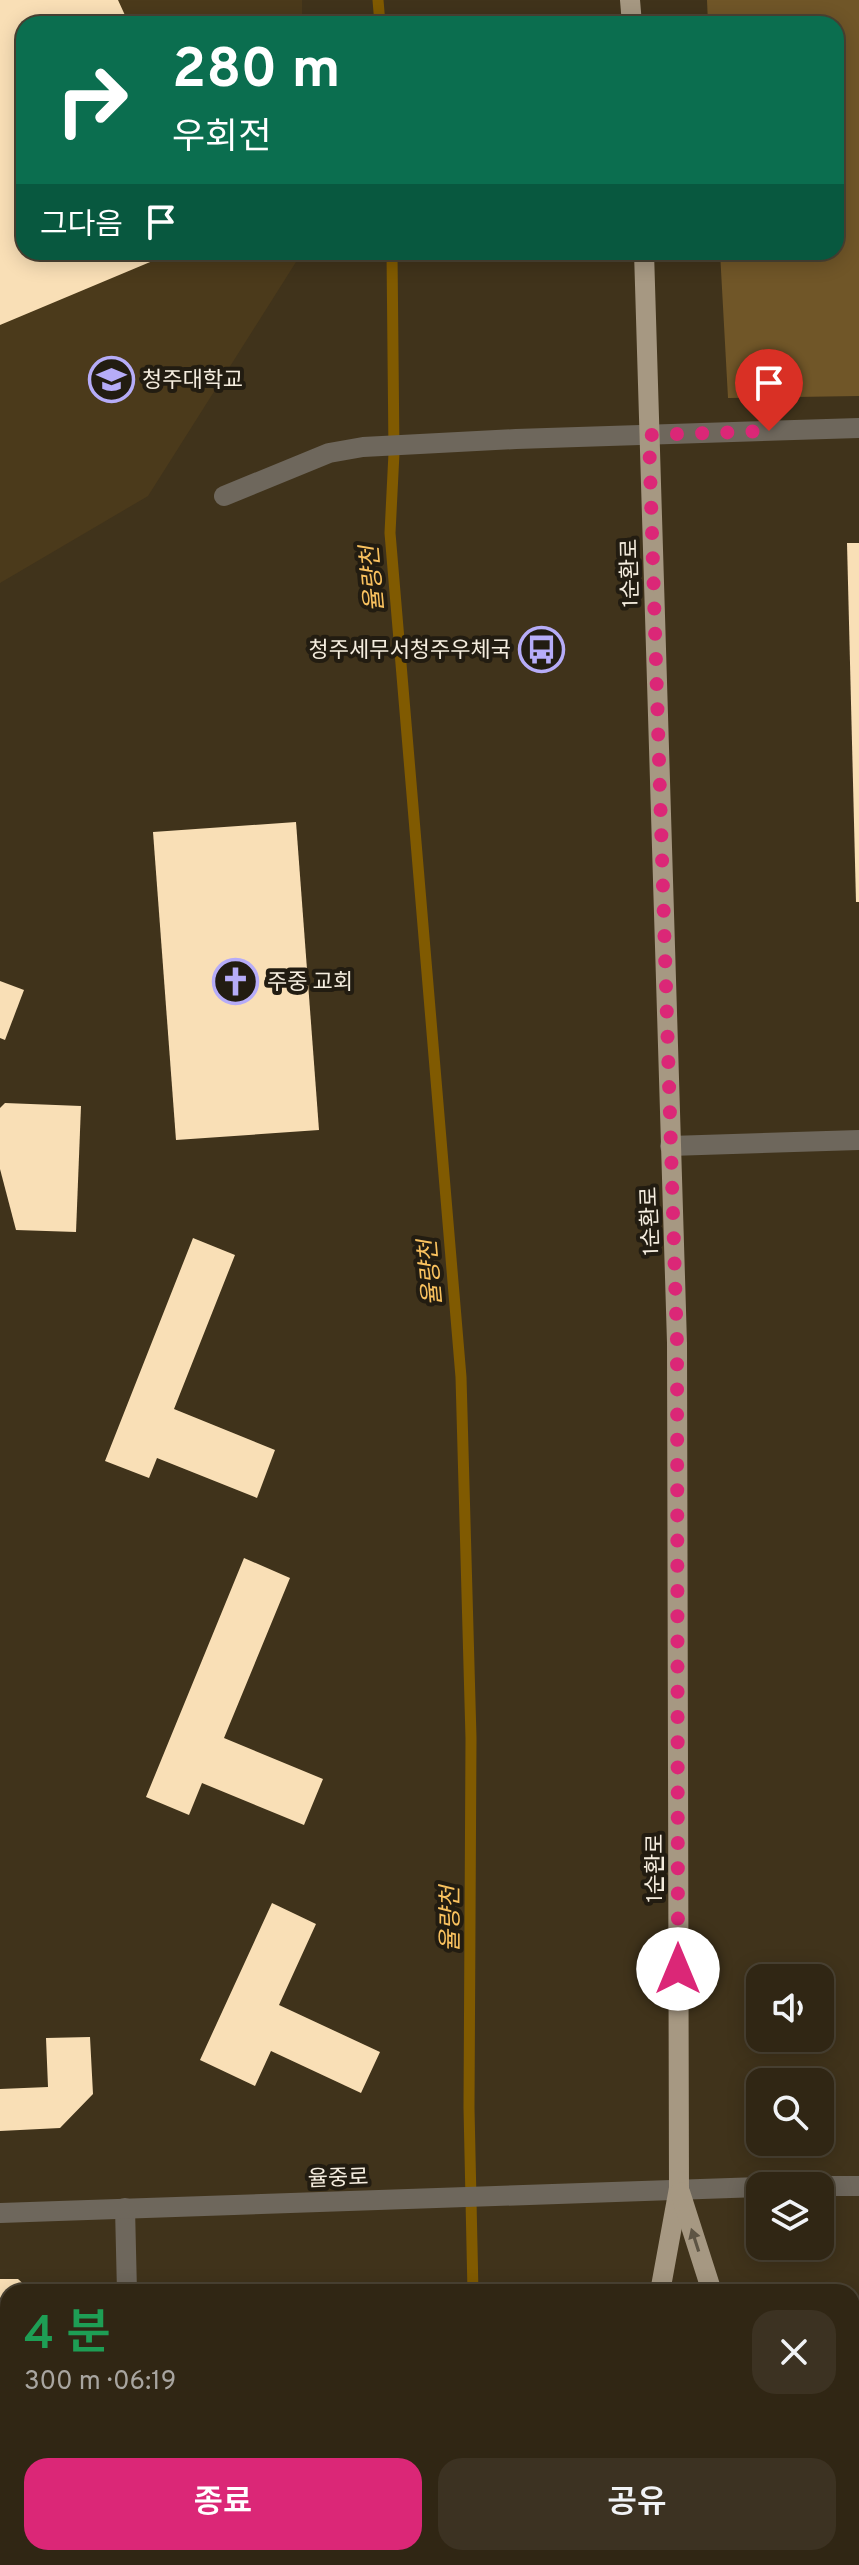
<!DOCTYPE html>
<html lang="ko">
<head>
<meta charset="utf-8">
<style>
	:root { --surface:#302614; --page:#3c3222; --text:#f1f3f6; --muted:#a8a5a0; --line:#4b4334; --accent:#db2777 }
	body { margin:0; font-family:Overpass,"Noto Sans KR",sans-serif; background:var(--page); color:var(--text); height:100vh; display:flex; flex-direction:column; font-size:30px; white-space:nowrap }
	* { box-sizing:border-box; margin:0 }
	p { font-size:26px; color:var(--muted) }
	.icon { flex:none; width:44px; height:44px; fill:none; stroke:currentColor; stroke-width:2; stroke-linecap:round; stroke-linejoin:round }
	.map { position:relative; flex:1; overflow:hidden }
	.side { position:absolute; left:0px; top:2284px; width:860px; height:282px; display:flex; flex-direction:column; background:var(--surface); border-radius:24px 24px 0 0; box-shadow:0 4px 20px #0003,0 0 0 2px var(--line) }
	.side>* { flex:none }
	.guide { position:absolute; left:16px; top:16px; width:828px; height:244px; border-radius:24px; box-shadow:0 4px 20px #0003,0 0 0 2px var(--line); background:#0b6e4f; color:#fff; overflow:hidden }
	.fabs { position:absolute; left:746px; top:1964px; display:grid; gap:16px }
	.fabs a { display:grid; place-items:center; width:88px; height:88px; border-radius:16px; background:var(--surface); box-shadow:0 4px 20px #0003,0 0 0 2px var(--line); font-size:40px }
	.pin { position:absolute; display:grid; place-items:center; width:68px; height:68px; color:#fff; margin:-82px -34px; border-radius:50% 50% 50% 0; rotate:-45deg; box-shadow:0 0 8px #0007 }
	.pin .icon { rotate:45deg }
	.me { position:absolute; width:88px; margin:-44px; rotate:0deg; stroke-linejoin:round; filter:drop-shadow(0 0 6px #0008) }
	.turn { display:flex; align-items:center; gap:28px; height:168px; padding:0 24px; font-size:36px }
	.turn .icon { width:104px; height:104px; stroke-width:2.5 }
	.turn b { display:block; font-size:56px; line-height:68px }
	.then { display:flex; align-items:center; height:76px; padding:0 24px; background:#0003; gap:16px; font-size:30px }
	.round { display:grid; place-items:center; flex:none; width:84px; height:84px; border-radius:24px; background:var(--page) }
	.headline { display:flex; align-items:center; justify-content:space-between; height:136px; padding:0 24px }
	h1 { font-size:48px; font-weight:600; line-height:60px; color:#1e9e55 }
	.cta { display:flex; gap:16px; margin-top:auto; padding:16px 24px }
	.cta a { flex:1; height:92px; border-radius:24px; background:var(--accent); color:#fff; font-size:32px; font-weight:600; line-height:92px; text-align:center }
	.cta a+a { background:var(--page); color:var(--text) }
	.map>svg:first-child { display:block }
	.built { fill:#4b3a1b }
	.green { fill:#705628 }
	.water { fill:#805a01 }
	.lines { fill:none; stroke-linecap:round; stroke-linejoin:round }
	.stream { stroke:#805a01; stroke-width:11 }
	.building { fill:#f9dfb6 }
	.minor { stroke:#6e675c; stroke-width:20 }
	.primary { stroke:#a69882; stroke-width:20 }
	.oneway { fill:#5d5444 }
	.route { stroke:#db2777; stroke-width:14; stroke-dasharray:0 25.2 }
	.labels { text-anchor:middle; stroke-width:8; stroke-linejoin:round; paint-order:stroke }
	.poi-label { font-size:22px; fill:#f5eddf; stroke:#221c11; text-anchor:start }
	.street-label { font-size:22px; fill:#f5eddf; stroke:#221c11 }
	.water-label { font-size:24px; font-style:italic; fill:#fac25f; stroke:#221c11 }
</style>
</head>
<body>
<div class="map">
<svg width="859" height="2565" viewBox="0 0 859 2565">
	<rect width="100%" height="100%" fill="#40331b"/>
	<path class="built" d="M 0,0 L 302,0 L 302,24 L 24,24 L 24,252 L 296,252 L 296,262 L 148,496 L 0,583 Z"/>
	<path class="green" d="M 707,0 L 859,0 L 859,396 L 728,398 L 720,252 L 836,252 L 836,24 L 708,24 Z"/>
	<path class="water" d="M 254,2558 L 403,2558 L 406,2565 L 255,2565 Z"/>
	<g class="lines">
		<g class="stream">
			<path d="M 378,0 L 380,24"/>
			<path d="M 392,252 L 394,453 L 390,533 L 461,1377 L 471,1738 L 469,2108 L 473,2292"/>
			<path d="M 547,2558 L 552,2565"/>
		</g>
	</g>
	<g class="building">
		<path d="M 0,0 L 118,0 L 129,24 L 24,24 L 24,252 L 174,252 L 0,325 Z"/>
		<path d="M 847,543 L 859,543 L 859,902 L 856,902 Z"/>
		<path d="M 296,822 L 319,1130 L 176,1140 L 153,832 Z"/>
		<path d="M 0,981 L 24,990 L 5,1040 L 0,1038 Z"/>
		<path d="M 5,1103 L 81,1106 L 76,1232 L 16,1230 L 0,1169 L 0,1108 Z"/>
		<path d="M 193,1238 L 235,1255 L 174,1409 L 275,1450 L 257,1498 L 157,1458 L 149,1478 L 105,1461 Z"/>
		<path d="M 244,1558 L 290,1578 L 224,1738 L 323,1779 L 304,1825 L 202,1783 L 189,1815 L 146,1797 Z"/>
		<path d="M 272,1903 L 316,1924 L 279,2005 L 380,2052 L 361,2093 L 271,2051 L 255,2086 L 200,2060 Z"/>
		<path d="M 90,2037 L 93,2094 L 60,2128 L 0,2131 L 0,2089 L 48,2087 L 46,2038 Z"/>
		<path d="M 0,2279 L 18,2279 L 32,2292 L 8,2292 L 8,2353 L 0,2353 Z"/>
		<path d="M 0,2394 L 8,2394 L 8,2517 L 0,2518 Z"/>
	</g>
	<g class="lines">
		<g class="minor">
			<path d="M 224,496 L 329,453 L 363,447 L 516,439 L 859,428"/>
			<path d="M 670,1146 L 859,1140"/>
			<path d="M 820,2186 L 859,2186"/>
			<path d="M 125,2208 L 127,2292"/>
			<path d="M 0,2213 L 760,2187"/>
			<path d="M 134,2558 L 134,2565"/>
		</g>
		<g class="primary">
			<path d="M 630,0 L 632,24"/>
			<path d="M 644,252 L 677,1343 L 679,2188 L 660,2292"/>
			<path d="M 680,2192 L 712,2292"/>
			<path d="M 682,2558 L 682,2565"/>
			<path d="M 748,2558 L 749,2565"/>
		</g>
	</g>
	<defs><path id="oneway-solid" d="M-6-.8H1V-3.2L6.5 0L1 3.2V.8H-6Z" transform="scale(2)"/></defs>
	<use class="oneway" href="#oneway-solid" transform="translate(695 2240) rotate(-108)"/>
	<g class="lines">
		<path class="route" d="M 678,1969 L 677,1343 L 649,435 L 769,431"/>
	</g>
	<defs>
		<symbol id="university-ring" viewBox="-11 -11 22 22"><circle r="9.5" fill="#221c11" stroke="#b6acf8" stroke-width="1.5"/><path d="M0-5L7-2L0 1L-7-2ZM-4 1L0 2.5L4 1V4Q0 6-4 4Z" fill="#b6acf8"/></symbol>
		<symbol id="bus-ring" viewBox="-11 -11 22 22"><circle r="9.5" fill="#221c11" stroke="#b6acf8" stroke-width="1.5"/><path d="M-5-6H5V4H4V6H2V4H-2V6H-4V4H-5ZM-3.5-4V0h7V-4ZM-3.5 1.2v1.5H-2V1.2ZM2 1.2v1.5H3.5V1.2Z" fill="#b6acf8"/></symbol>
		<symbol id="church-ring" viewBox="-11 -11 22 22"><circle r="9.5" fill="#221c11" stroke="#b6acf8" stroke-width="1.5"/><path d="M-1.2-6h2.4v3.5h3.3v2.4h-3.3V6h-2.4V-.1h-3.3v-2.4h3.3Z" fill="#b6acf8"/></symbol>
	</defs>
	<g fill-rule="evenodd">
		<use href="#university-ring" x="86" y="354" width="51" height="51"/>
		<use href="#bus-ring" x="516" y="624" width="51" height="51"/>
		<use href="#church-ring" x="210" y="956" width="51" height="51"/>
	</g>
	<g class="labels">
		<g class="poi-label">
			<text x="142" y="387">청주대학교</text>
			<text x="511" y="657" text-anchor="end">청주세무서청주우체국</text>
			<text x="267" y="989">주중 교회</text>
		</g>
		<g class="street-label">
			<text transform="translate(629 573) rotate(-91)" y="8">1순환로</text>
			<text transform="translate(649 1221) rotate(-92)" y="8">1순환로</text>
			<text transform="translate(654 1868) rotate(-90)" y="8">1순환로</text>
			<text transform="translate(338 2177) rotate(-2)" y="8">율중로</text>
		</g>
		<g class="water-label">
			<text transform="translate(372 579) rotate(-95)" y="8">율량천</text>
			<text transform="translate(430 1273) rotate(-95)" y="8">율량천</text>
			<text transform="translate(450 1919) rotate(-90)" y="8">율량천</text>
		</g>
	</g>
</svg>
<div class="fabs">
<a><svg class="icon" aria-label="sound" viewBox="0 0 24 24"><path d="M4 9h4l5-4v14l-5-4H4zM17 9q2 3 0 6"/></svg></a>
<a><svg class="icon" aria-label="search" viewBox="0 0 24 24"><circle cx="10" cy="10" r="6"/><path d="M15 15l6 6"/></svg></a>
<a><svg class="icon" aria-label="layers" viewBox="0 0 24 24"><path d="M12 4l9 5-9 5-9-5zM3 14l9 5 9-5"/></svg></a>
</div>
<div class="pin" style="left:769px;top:431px;background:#d93025"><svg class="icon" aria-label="arrive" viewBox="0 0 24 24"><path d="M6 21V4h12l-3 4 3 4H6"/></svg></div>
<svg class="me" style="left:678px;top:1969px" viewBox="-20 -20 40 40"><circle r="19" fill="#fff"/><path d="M0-13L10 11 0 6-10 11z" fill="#db2777"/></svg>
<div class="guide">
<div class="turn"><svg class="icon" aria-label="right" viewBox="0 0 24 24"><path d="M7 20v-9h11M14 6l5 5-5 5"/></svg><div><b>280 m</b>우회전</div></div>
<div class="then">그다음<svg class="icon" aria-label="arrive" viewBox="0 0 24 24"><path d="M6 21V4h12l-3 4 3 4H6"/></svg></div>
</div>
<section class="side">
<div class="headline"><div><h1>4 분</h1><p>300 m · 06:19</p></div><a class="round"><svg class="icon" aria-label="close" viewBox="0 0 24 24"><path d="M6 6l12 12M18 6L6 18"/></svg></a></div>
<div class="cta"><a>종료</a><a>공유</a></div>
</section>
</div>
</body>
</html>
